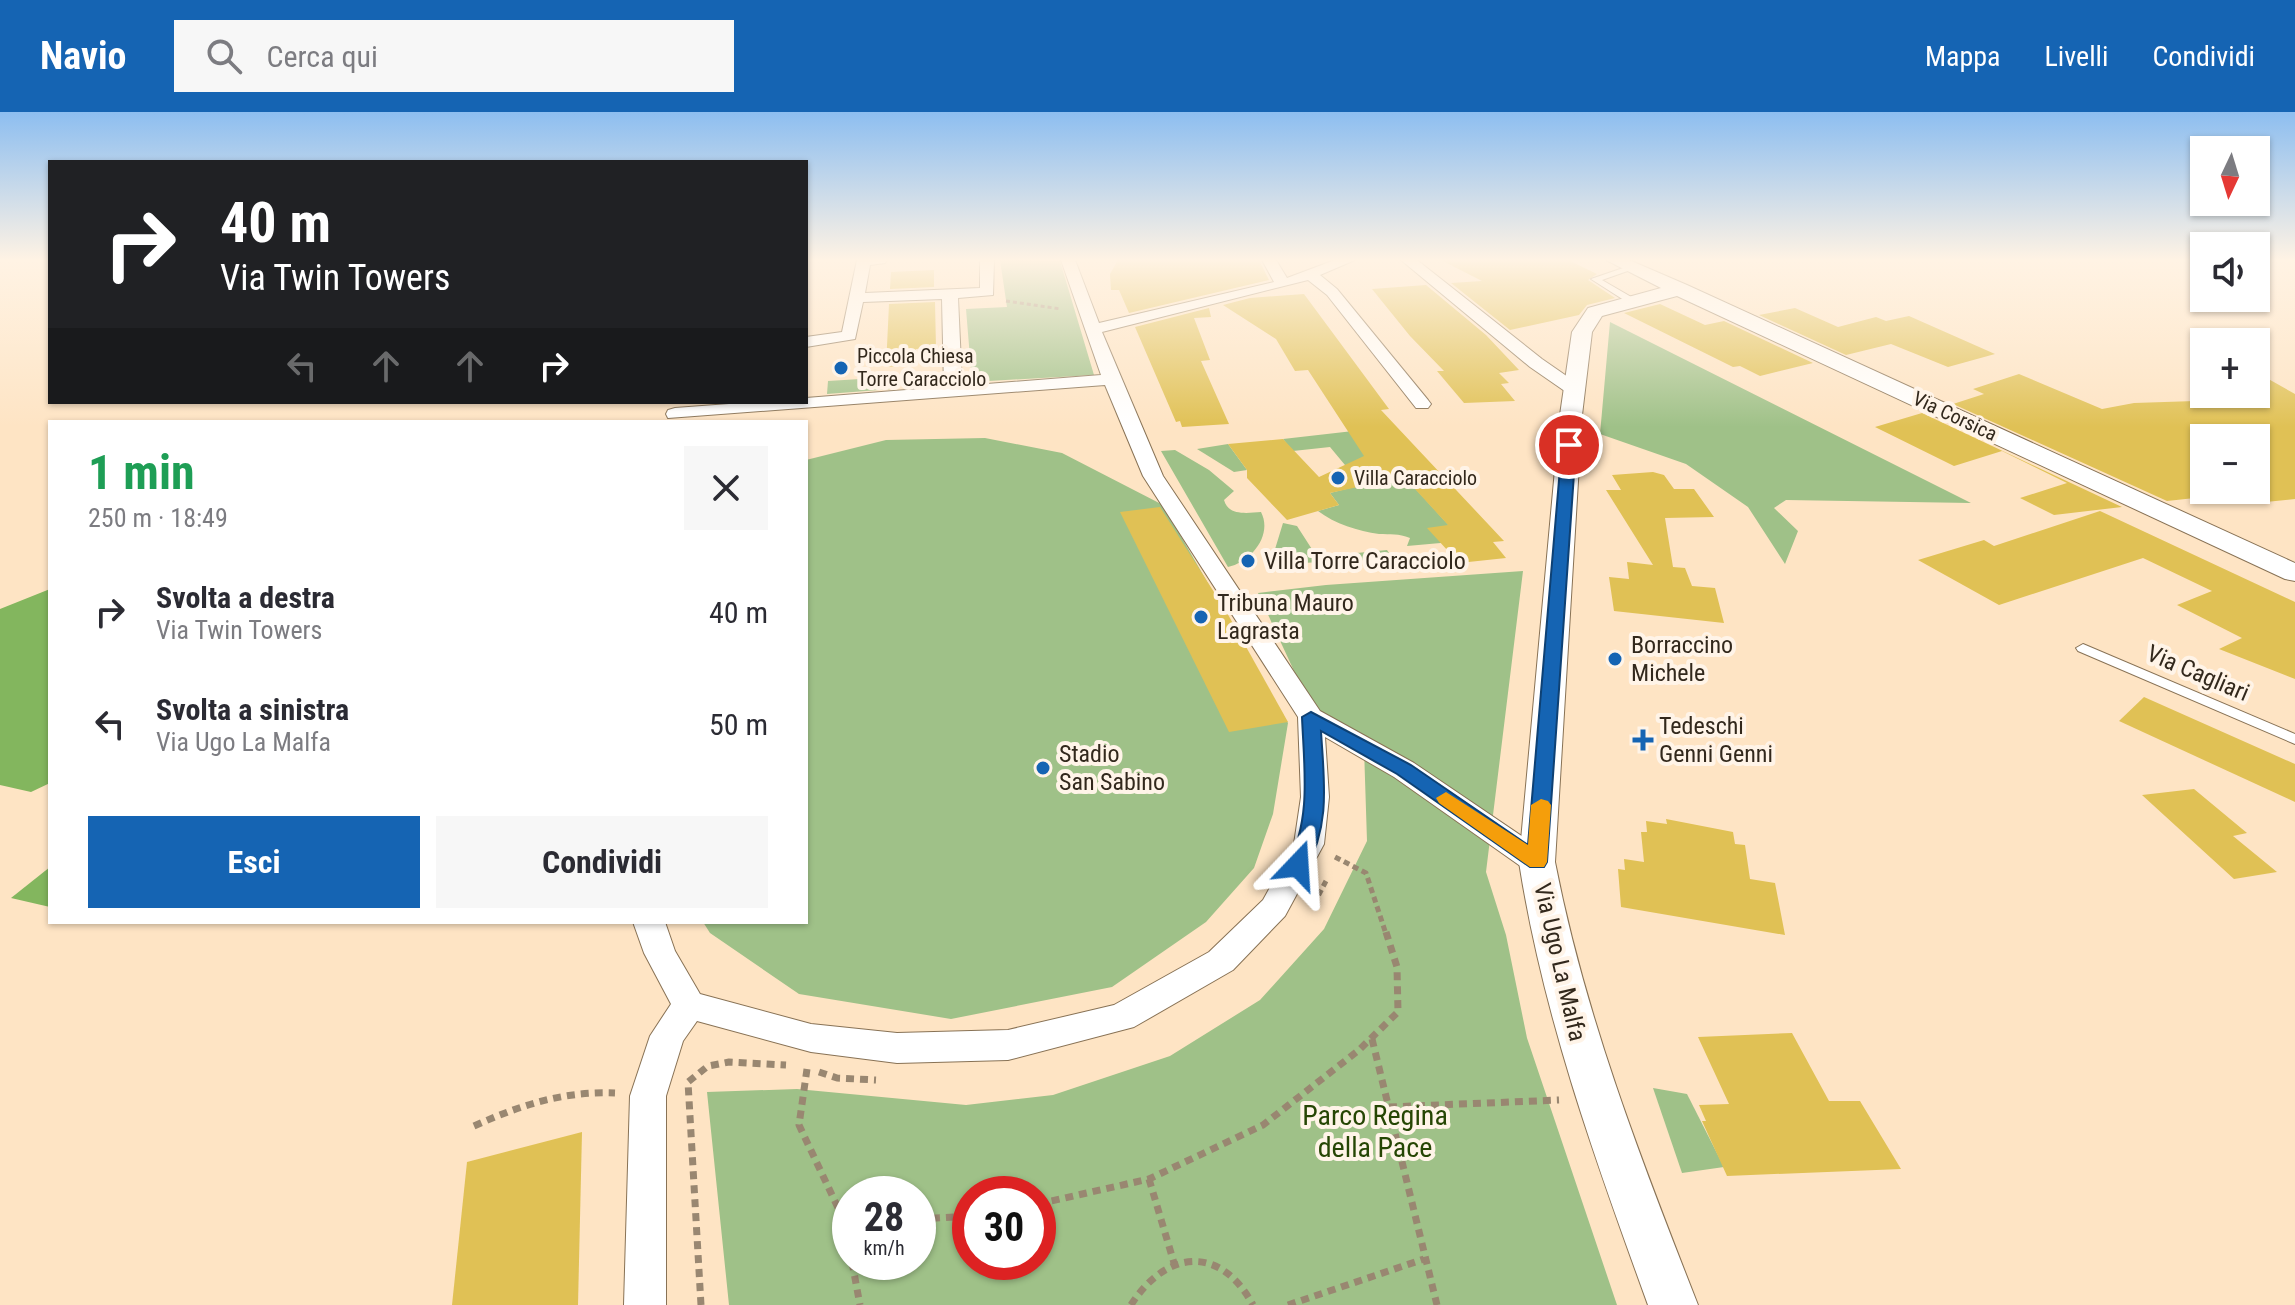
<!DOCTYPE html>
<html lang="it">
<head>
<meta charset="utf-8">
<style>
	:root { --surface:#fff; --page:#f7f7f7; --text:#2b2b33; --muted:#7c7c81; --accent:#1564b3 }
	body { margin:0; font-family:"Roboto Condensed",sans-serif; background:var(--page); color:var(--text); height:100vh; display:flex; flex-direction:column; font-size:30px; white-space:nowrap }
	* { box-sizing:border-box; margin:0 }
	p { font-size:26px; color:var(--muted) }
	.icon { flex:none; width:44px; height:44px; fill:none; stroke:currentColor; stroke-width:2; stroke-linecap:round; stroke-linejoin:round }
	.map { position:relative; flex:1; overflow:hidden }
	.drawer { position:absolute; left:48px; top:308px; width:760px; height:504px; display:flex; flex-direction:column; background:var(--surface); border-radius:0px; box-shadow:0 2px 6px #0004 }
	.drawer>* { flex:none }
	.guide { position:absolute; left:48px; top:48px; width:760px; height:244px; border-radius:0px; box-shadow:0 2px 6px #0004; background:#202124; color:#fff; overflow:hidden }
	.needle { width:52px; rotate:184deg }
	.fabs { position:absolute; left:2190px; top:24px; display:grid; gap:16px }
	.fabs a { display:grid; place-items:center; width:80px; height:80px; border-radius:0px; background:var(--surface); box-shadow:0 2px 6px #0004; font-size:40px }
	.speed { position:absolute; left:832px; top:1064px; display:flex; gap:16px; font-size:40px; font-weight:700; text-align:center }
	.speed>* { display:grid; place-content:center; width:104px; height:104px; border-radius:50%; background:var(--surface); box-shadow:0 2px 6px #0004; line-height:1 }
	.speed small { font-size:20px; font-weight:400 }
	.speed .limit { border:12px solid #d22; background:#fff; color:#111 }
	.pin { position:absolute; display:grid; place-items:center; width:68px; height:68px; color:#fff; margin:-34px; border:4px solid #fff; border-radius:50%; box-shadow:0 2px 8px #0007 }
	.me { position:absolute; width:88px; margin:-44px; rotate:20deg; stroke-linejoin:round; filter:drop-shadow(0 0 6px #0008) }
	.turn { display:flex; align-items:center; gap:28px; height:168px; padding:0 40px; font-size:36px }
	.turn .icon { width:104px; height:104px; stroke-width:2.5 }
	.turn b { display:block; font-size:56px; line-height:68px }
	.lanes { display:flex; align-items:center; height:76px; padding:0 40px; background:#0003; justify-content:center; gap:40px; direction:ltr }
	.lanes .off { opacity:.35 }
	.round { display:grid; place-items:center; flex:none; width:84px; height:84px; border-radius:0px; background:var(--page) }
	.head { display:flex; align-items:center; justify-content:space-between; height:136px; padding:0 40px }
	h1 { font-size:48px; font-weight:700; line-height:60px; color:#1e9e55 }
	.action { display:flex; gap:16px; margin-top:auto; padding:16px 40px }
	.action a { flex:1; height:92px; border-radius:0px; background:var(--accent); color:#fff; font-size:32px; font-weight:700; line-height:92px; text-align:center }
	.action a+a { background:var(--page); color:var(--text) }
	ul { padding:0; list-style:none }
	li { display:flex; align-items:center; gap:24px; height:112px; padding:0 40px }
	li div { flex:1 }
	li b { display:block; font-size:30px }
	li em { font-style:normal }
	header { display:flex; align-items:center; gap:48px; box-sizing:border-box; height:112px; padding:0 40px; background:var(--accent); color:#fff }
	header strong { font-size:38px }
	nav { display:flex; gap:44px; margin-inline-start:auto; font-size:28px }
	.search { width:560px; height:72px; background:var(--page); display:flex; align-items:center; gap:20px; box-sizing:border-box; padding:0 28px; border-radius:0px; color:var(--muted); font-size:30px }
	.map>svg:first-child { display:block }
	.green { fill:#9fc188; fill-rule:evenodd }
	.forest { fill:#83b65e }
	.building { fill:#e0c155 }
	.lines { fill:none; stroke-linecap:round; stroke-linejoin:round }
	.service-casing { stroke:#887255; stroke-width:2 }
	.minor-casing { stroke:#887255; stroke-width:2 }
	.tertiary-casing { stroke:#887255; stroke-width:2 }
	.path-far2 { stroke:#998771; stroke-width:3; stroke-dasharray:4 3; stroke-linecap:butt }
	.path-far1 { stroke:#998771; stroke-width:5; stroke-dasharray:6 4; stroke-linecap:butt }
	.path { stroke:#998771; stroke-width:7; stroke-dasharray:8 6; stroke-linecap:butt }
	.service { fill:#fff; fill-rule:evenodd }
	.minor { fill:#fff; fill-rule:evenodd }
	.tertiary { fill:#fff; fill-rule:evenodd }
	.route { fill:#1564b3; stroke:#0e4174; stroke-width:2 }
	.slow { fill:#f59e0b }
	.poi-dot { fill:#1564b3; stroke:#fff4e8; stroke-width:3 }
	.labels { text-anchor:middle; stroke-width:8; stroke-linejoin:round; paint-order:stroke }
	.far-poi-label { font-size:20px; fill:#32281c; stroke:#fff4e8; text-anchor:start }
	.far-street-label { font-size:20px; fill:#32281c; stroke:#fff4e8 }
	.poi-label { font-size:24px; fill:#32281c; stroke:#fff4e8; text-anchor:start }
	.street-label { font-size:24px; fill:#32281c; stroke:#fff4e8 }
	.near-park-label { font-size:28px; fill:#264604; stroke:#fff4e8 }
</style>
</head>
<body>
<header>
<strong>Navio</strong>
<div class="search"><svg class="icon" aria-label="search" viewBox="0 0 24 24"><circle cx="10" cy="10" r="6"/><path d="M15 15l6 6"/></svg>Cerca qui</div>
<nav><a>Mappa</a><a>Livelli</a><a>Condividi</a></nav>
</header>
<div class="map">
<svg width="2295" height="1193" viewBox="0 0 2295 1193">
	<rect width="100%" height="100%" fill="#fee4c4"/>
	<g class="green">
		<path d="M 1000,148 L 1060,149 L 1094,263 L 972,270 L 966,197 L 1007,195 Z"/>
		<path d="M 1610,210 L 1971,391 L 1786,388 L 1774,396 L 1798,419 L 1785,452 L 1748,395 L 1686,352 L 1600,322 Z"/>
		<path d="M 892,265 L 892,277 L 827,282 L 828,269 Z"/>
		<path d="M 1362,318 L 1463,429 L 1407,434 L 1410,426 C 1398,421 1391,423 1379,422 C 1358,419 1335,412 1318,399 L 1339,393 L 1330,381 L 1370,371 L 1345,353 L 1330,335 L 1293,339 L 1283,327 Z"/>
		<path d="M 985,326 L 1062,341 L 1163,393 L 1288,611 L 1273,702 L 1254,756 L 1206,810 L 1112,875 L 951,907 L 799,882 L 710,821 L 703,810 L 806,810 L 806,348 L 886,328 Z"/>
		<path d="M 1228,332 L 1247,358 L 1234,360 L 1197,337 Z"/>
		<path d="M 1175,338 L 1209,358 L 1234,379 L 1224,388 C 1228,404 1247,401 1261,400 C 1273,423 1251,450 1228,455 L 1161,339 Z"/>
		<path d="M 1283,411 L 1297,414 L 1317,445 L 1387,438 L 1393,447 L 1278,452 L 1272,447 Z"/>
		<path d="M 1523,459 L 1486,760 L 1506,823 L 1527,926 L 1617,1193 L 729,1193 L 707,980 L 797,977 L 966,993 L 1053,983 L 1170,944 L 1260,888 L 1324,817 L 1367,729 L 1364,636 L 1313,600 L 1258,481 L 1326,473 ZM 850,1082 L 918,1082 L 918,1150 L 850,1150 ZM 970,1082 L 1038,1082 L 1038,1150 L 970,1150 Z"/>
		<path d="M 1653,976 L 1687,982 L 1724,1055 L 1682,1061 Z"/>
	</g>
	<g class="forest">
		<path d="M 50,477 L 50,671 L 31,680 L 0,673 L 0,497 Z"/>
		<path d="M 50,755 L 50,795 L 11,786 Z"/>
	</g>
	<g class="building">
		<path d="M 1118,148 L 1259,148 L 1269,168 L 1129,201 L 1119,178 L 1111,178 L 1110,162 Z"/>
		<path d="M 1441,148 L 1568,148 L 1597,162 L 1588,168 L 1615,186 L 1587,193 L 1579,203 L 1510,218 L 1451,171 L 1482,169 Z"/>
		<path d="M 934,158 L 934,175 L 890,177 L 891,160 Z"/>
		<path d="M 1426,173 L 1486,223 L 1519,258 L 1499,261 L 1509,271 L 1501,272 L 1515,289 L 1464,291 L 1437,259 L 1444,259 L 1410,224 L 1372,177 Z"/>
		<path d="M 1304,182 L 1389,297 L 1381,298 L 1504,429 L 1493,430 L 1506,446 L 1459,451 L 1427,416 L 1448,413 L 1404,365 L 1330,381 L 1339,393 L 1287,408 L 1247,366 L 1247,358 L 1228,332 L 1283,327 L 1319,365 L 1364,344 L 1308,258 L 1295,259 L 1276,227 L 1223,193 L 1250,186 Z"/>
		<path d="M 935,190 L 936,236 L 916,237 L 916,253 L 886,255 L 889,192 Z"/>
		<path d="M 1660,192 L 1705,213 L 1724,209 L 1813,251 L 1760,264 L 1740,254 L 1733,255 L 1624,201 Z"/>
		<path d="M 1209,196 L 1211,205 L 1194,206 L 1210,248 L 1201,249 L 1229,312 L 1182,315 L 1180,309 L 1176,310 L 1135,215 Z"/>
		<path d="M 1795,196 L 1838,215 L 1876,205 L 1886,209 L 1909,204 L 1995,242 L 1948,255 L 1891,232 L 1846,243 L 1759,203 Z"/>
		<path d="M 2256,260 L 2295,282 L 2295,387 L 2256,391 L 2256,326 L 2204,326 L 2204,385 L 2167,389 L 1953,292 L 1984,282 L 1973,277 L 2019,262 L 2102,297 L 2134,291 L 2256,287 Z"/>
		<path d="M 1922,301 L 2122,395 L 2054,403 L 2020,386 L 2067,371 L 2002,339 L 1954,354 L 1875,315 Z"/>
		<path d="M 1653,360 L 1664,363 L 1674,377 L 1694,377 L 1714,405 L 1665,406 L 1673,455 L 1685,456 L 1692,474 L 1715,476 L 1724,511 L 1614,499 L 1609,465 L 1629,467 L 1627,450 L 1653,453 L 1606,378 L 1621,378 L 1612,363 Z"/>
		<path d="M 1160,395 L 1226,499 L 1288,610 L 1229,620 L 1120,400 Z"/>
		<path d="M 2100,399 L 2295,490 L 2295,567 L 2219,537 L 2242,526 L 2177,493 L 2212,479 L 2143,446 L 1999,493 L 1918,448 L 1984,428 L 1994,434 Z"/>
		<path d="M 2144,585 L 2295,652 L 2295,690 L 2119,609 Z"/>
		<path d="M 2194,677 L 2247,721 L 2233,724 L 2277,760 L 2234,767 L 2142,683 Z"/>
		<path d="M 1666,707 L 1733,720 L 1735,732 L 1745,733 L 1750,767 L 1775,771 L 1785,823 L 1621,795 L 1618,757 L 1625,758 L 1624,747 L 1644,750 L 1641,720 L 1647,720 L 1646,709 L 1667,712 Z"/>
		<path d="M 1792,921 L 1829,989 L 1860,989 L 1901,1057 L 1727,1064 L 1702,1009 L 1706,1009 L 1699,993 L 1729,992 L 1698,925 Z"/>
		<path d="M 582,1020 L 578,1193 L 452,1193 L 467,1050 Z"/>
	</g>
	<g class="lines">
		<defs>
			<g id="service">
				<path d="M 1629,154 L 1636,156 L 1602,168 L 1633,186 L 1633,190 L 1627,190 L 1591,167 Z"/>
				<path d="M 2083,532 L 2295,622 L 2295,632 L 2078,539 L 2076,536 Z"/>
			</g>
			<g id="minor">
				<path d="M 887,148 L 885,151 L 870,153 L 865,181 L 980,176 L 980,148 L 994,148 L 993,183 L 958,186 L 962,274 L 1101,263 L 1061,148 L 1075,148 L 1099,211 L 1274,170 L 1262,148 L 1276,148 L 1287,166 L 1335,148 L 1355,148 L 1320,163 L 1337,177 L 1428,288 L 1431,292 L 1428,296 L 1416,296 L 1327,183 L 1308,168 L 1102,220 L 1163,364 L 1320,599 L 1414,651 L 1548,742 L 1552,750 L 1548,758 L 1537,761 L 1526,758 L 1394,665 L 1325,625 L 1329,685 L 1324,732 L 1285,804 L 1233,858 L 1134,915 L 1008,948 L 897,951 L 811,940 L 697,909 L 683,929 L 666,984 L 666,1193 L 624,1193 L 630,984 L 650,924 L 671,892 L 644,841 L 633,810 L 665,810 L 675,839 L 700,882 L 811,912 L 897,921 L 1008,918 L 1114,893 L 1209,840 L 1263,788 L 1294,732 L 1301,685 L 1298,605 L 1143,364 L 1105,273 L 668,306 L 666,302 L 668,298 L 675,296 L 756,290 L 806,290 L 806,286 L 944,275 L 942,187 L 863,190 L 855,227 L 806,235 L 806,225 L 842,220 L 857,148 Z"/>
				<path d="M 1401,148 L 1417,148 L 1542,247 L 1581,274 L 1584,278 L 1581,282 L 1569,282 L 1530,255 Z"/>
			</g>
			<path id="tertiary" d="M 1606,148 L 1629,148 L 1687,173 L 2295,451 L 2295,469 L 2285,467 L 1677,184 L 1602,204 L 1592,220 L 1582,303 L 1555,750 C 1585,904 1641,1048 1698,1193 L 1648,1193 C 1595,1047 1543,904 1519,750 L 1560,303 L 1572,220 L 1588,196 L 1661,176 Z"/>
		</defs>
		<use href="#service" class="service-casing"/>
		<use href="#minor" class="minor-casing"/>
		<use href="#tertiary" class="tertiary-casing"/>
		<path class="path-far2" d="M 1006,189 L 1061,197"/>
		<g class="path-far1">
			<path d="M 1335,745 L 1366,761 L 1386,822"/>
			<path d="M 1314,792 L 1326,769"/>
		</g>
		<g class="path">
			<path d="M 1372,927 L 1437,1193"/>
			<path d="M 807,957 L 799,1013 L 840,1100 L 850,1140"/>
			<path d="M 819,960 L 837,966 L 876,968"/>
			<path d="M 1389,995 L 1559,988"/>
			<path d="M 474,1014 C 521,993 563,979 615,981"/>
			<path d="M 1149,1067 L 1174,1151"/>
			<path d="M 1038,1092 L 1149,1067 L 1263,1013 L 1359,938 L 1398,900 L 1397,855 L 1386,820"/>
			<path d="M 918,1107 L 970,1104"/>
			<path d="M 852,1150 L 860,1193"/>
			<path d="M 701,1193 L 688,970 L 708,954 L 729,950 L 786,953"/>
			<path d="M 1131,1193 C 1166,1138 1220,1132 1253,1193"/>
			<path d="M 1288,1193 L 1424,1147"/>
		</g>
		<use href="#service" class="service"/>
		<use href="#minor" class="minor"/>
		<use href="#tertiary" class="tertiary"/>
	</g>
	<linearGradient id="sky" x2="0" y2="1"><stop stop-color="#8dbef0"/><stop offset="0.47" stop-color="#fff3e4"/><stop offset="1" stop-color="#fff3e4" stop-opacity="0"/></linearGradient>
	<rect width="2295" height="315" fill="url(#sky)"/>
	<path class="route" d="M 1569,329 L 1576,333 L 1547,750 L 1544,755 L 1530,755 L 1397,662 L 1321,619 C 1324,670 1331,712 1305,759 L 1290,759 L 1287,753 C 1312,709 1304,655 1302,605 L 1311,600 L 1411,653 L 1528,733 L 1562,333 Z"/>
	<path class="slow" d="M 1446,680 L 1528,733 L 1531,693 L 1541,687 L 1548,689 L 1551,693 L 1547,750 L 1544,755 L 1530,755 L 1439,691 L 1436,686 Z"/>
	<g class="poi-dot">
		<circle cx="841" cy="256" r="8"/>
		<circle cx="1338" cy="366" r="8"/>
		<circle cx="1248" cy="449" r="8"/>
		<circle cx="1201" cy="505" r="8"/>
		<circle cx="1615" cy="547" r="8"/>
		<path d="M1639 616h8v8h8v8h-8v8h-8v-8h-8v-8h8z"/>
		<circle cx="1043" cy="656" r="8"/>
	</g>
	<g class="labels">
		<g class="far-poi-label">
			<text x="857" y="251">Piccola Chiesa<tspan x="857" dy="23">Torre Caracciolo</tspan></text>
			<text x="1354" y="373">Villa Caracciolo</text>
		</g>
		<g class="far-street-label">
			<text transform="translate(1955 304) rotate(25)" y="7">Via Corsica</text>
		</g>
		<g class="poi-label">
			<text x="1264" y="457">Villa Torre Caracciolo</text>
			<text x="1217" y="499">Tribuna Mauro<tspan x="1217" dy="28">Lagrasta</tspan></text>
			<text x="1631" y="541">Borraccino<tspan x="1631" dy="28">Michele</tspan></text>
			<text x="1659" y="622">Tedeschi<tspan x="1659" dy="28">Genni Genni</tspan></text>
			<text x="1059" y="650">Stadio<tspan x="1059" dy="28">San Sabino</tspan></text>
		</g>
		<g class="street-label">
			<text transform="translate(2198 561) rotate(23)" y="8">Via Cagliari</text>
			<text transform="translate(1560 850) rotate(77)" y="8">Via Ugo La Malfa</text>
		</g>
		<g class="near-park-label">
			<text x="1375" y="1013">Parco Regina<tspan x="1375" dy="32">della Pace</tspan></text>
		</g>
	</g>
</svg>
<div class="fabs">
<a><svg class="needle" viewBox="-14 -14 28 28"><path d="M0-13l5 13h-10z" fill="#e53935"/><path d="M0 13l5-13h-10z" fill="#7c7c81"/></svg></a>
<a><svg class="icon" aria-label="sound" viewBox="0 0 24 24"><path d="M4 9h4l5-4v14l-5-4H4zM17 9q2 3 0 6"/></svg></a>
<a>+</a>
<a>−</a>
</div>
<div class="speed"><div>28<small>km/h</small></div><div class="limit">30</div></div>
<div class="pin" style="left:1569px;top:333px;background:#d93025"><svg class="icon" aria-label="arrive" viewBox="0 0 24 24"><path d="M6 21V4h12l-3 4 3 4H6"/></svg></div>
<svg class="me" style="left:1298px;top:753px" viewBox="-20 -20 40 40"><path d="M0-17L14 15 0 8-14 15z" fill="#1564b3" stroke="#fff" stroke-width="4"/></svg>
<div class="guide">
<div class="turn"><svg class="icon" aria-label="right" viewBox="0 0 24 24"><path d="M7 20v-9h11M14 6l5 5-5 5"/></svg><div><b>40 m</b>Via Twin Towers</div></div>
<div class="lanes"><svg class="icon off" aria-label="left" viewBox="0 0 24 24"><path d="M17 20v-9H6M10 6l-5 5 5 5"/></svg><svg class="icon off" aria-label="ahead" viewBox="0 0 24 24"><path d="M12 20V5M6 11l6-6 6 6"/></svg><svg class="icon off" aria-label="ahead" viewBox="0 0 24 24"><path d="M12 20V5M6 11l6-6 6 6"/></svg><svg class="icon" aria-label="right" viewBox="0 0 24 24"><path d="M7 20v-9h11M14 6l5 5-5 5"/></svg></div>
</div>
<section class="drawer">
<div class="head"><div><h1>1 min</h1><p>250 m · 18:49</p></div><a class="round"><svg class="icon" aria-label="close" viewBox="0 0 24 24"><path d="M6 6l12 12M18 6L6 18"/></svg></a></div>
<ul>
<li><svg class="icon" aria-label="right" viewBox="0 0 24 24"><path d="M7 20v-9h11M14 6l5 5-5 5"/></svg><div><b>Svolta a destra</b><p>Via Twin Towers</p></div><em>40 m</em></li>
<li><svg class="icon" aria-label="left" viewBox="0 0 24 24"><path d="M17 20v-9H6M10 6l-5 5 5 5"/></svg><div><b>Svolta a sinistra</b><p>Via Ugo La Malfa</p></div><em>50 m</em></li>
</ul>
<div class="action"><a>Esci</a><a>Condividi</a></div>
</section>
</div>
</body>
</html>
